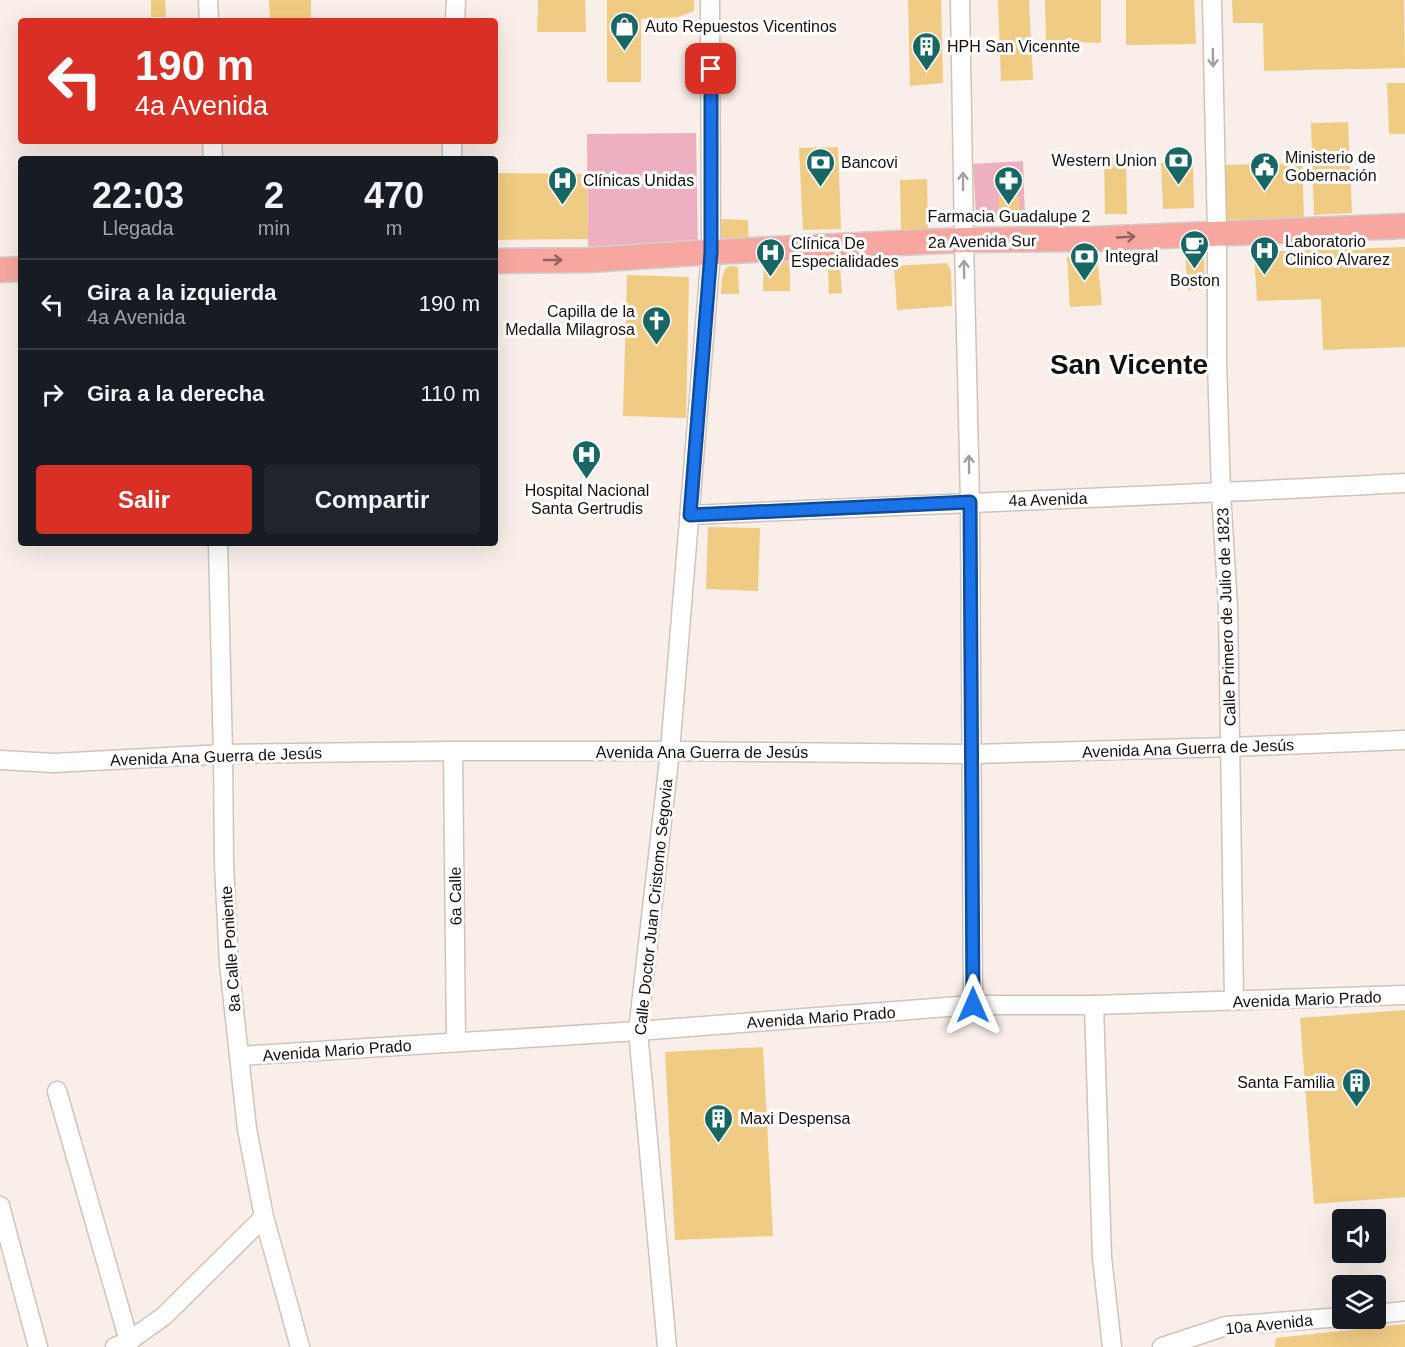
<!DOCTYPE html>
<html lang="es">
<head>
<meta charset="utf-8">
<style>
	:root { --surface:#171b24; --page:#20242c; --text:#f1f3f6; --muted:#9ea1a6; --line:#363941; --accent:#d93025 }
	body { margin:0; font-family:Helvetica,sans-serif; background:var(--page); color:var(--text); height:100vh; display:flex; flex-direction:column; font-size:22px; white-space:nowrap }
	* { box-sizing:border-box; margin:0 }
	p { font-size:20px; color:var(--muted) }
	.icon { flex:none; width:33px; height:33px; fill:none; stroke:currentColor; stroke-width:2; stroke-linecap:round; stroke-linejoin:round }
	.map { position:relative; flex:1; overflow:hidden }
	.details { position:absolute; left:18px; top:156px; width:480px; height:390px; display:flex; flex-direction:column; background:var(--surface); border-radius:6px; box-shadow:0 6px 24px #0002 }
	.details>* { flex:none }
	.guide { position:absolute; left:18px; top:18px; width:480px; height:126px; border-radius:6px; box-shadow:0 6px 24px #0002; background:#d93025; color:#fff; overflow:hidden }
	.buttons { position:absolute; left:1332px; top:1209px; display:grid; gap:12px }
	.buttons a { display:grid; place-items:center; width:54px; height:54px; border-radius:6px; background:var(--surface); box-shadow:0 6px 24px #0002; font-size:30px }
	.pin { position:absolute; display:grid; place-items:center; width:51px; height:51px; color:#fff; margin:-26px; border-radius:12px; box-shadow:0 3px 9px #0006 }
	.me { position:absolute; width:66px; margin:-33px; rotate:0deg; stroke-linejoin:round; filter:drop-shadow(0 0 4px #0008) }
	.turn { display:flex; align-items:center; gap:21px; height:126px; padding:0 18px; font-size:27px }
	.turn .icon { width:78px; height:78px; stroke-width:2.5 }
	.turn b { display:block; font-size:42px; line-height:51px }
	.eta { display:flex; justify-content:space-evenly; align-items:center; height:102px; text-align:center }
	.eta b { font-size:36px; font-weight:800; line-height:42px }
	.button { display:flex; gap:12px; margin-top:auto; padding:12px 18px }
	.button a { flex:1; height:69px; border-radius:6px; background:var(--accent); color:#fff; font-size:24px; font-weight:800; line-height:69px; text-align:center }
	.button a+a { background:var(--page); color:var(--text) }
	ul { padding:0; list-style:none }
	li { display:flex; align-items:center; gap:18px; height:90px; padding:0 18px; border-top:2px solid var(--line) }
	li div { flex:1 }
	li b { display:block; font-size:22px }
	li em { font-style:normal }
	.map>svg:first-child { display:block }
	.green { fill:#eeb0c1 }
	.building { fill:#f0cb83 }
	.lines { fill:none; stroke-linecap:round; stroke-linejoin:round }
	.minor-casing { stroke:#cec4bd; stroke-width:21 }
	.major-casing { stroke:#d0cfcf; stroke-width:27 }
	.minor { stroke:#fff; stroke-width:18 }
	.major { stroke:#f7a79f; stroke-width:24 }
	.oneway { stroke:#a19f9f }
	.oneway2 { stroke:#91635e }
	.route-casing { stroke:#114b97; stroke-width:15 }
	.route { stroke:#1a73e8; stroke-width:10 }
	.labels { text-anchor:middle; stroke-width:6; stroke-linejoin:round; paint-order:stroke }
	.poi-label { font-size:16px; fill:#14100e; stroke:#fefefe; text-anchor:start }
	.street-label { font-size:16px; fill:#14100e; stroke:#fefefe }
	.town-label { font-size:28px; font-weight:bold; fill:#14100e; stroke:#fefefe }
</style>
</head>
<body>
<div class="map">
<svg width="1405" height="1347" viewBox="0 0 1405 1347">
	<rect width="100%" height="100%" fill="#f9efe8"/>
	<g class="green">
		<path d="M 696,133 L 698,247 L 588,248 L 587,134 Z"/>
		<path d="M 1023,161 L 1025,216 L 976,218 L 973,164 Z"/>
	</g>
	<g class="building">
		<path d="M 151,0 L 165,0 L 166,17 L 151,17 Z"/>
		<path d="M 269,0 L 311,0 L 311,21 L 270,21 Z"/>
		<path d="M 538,0 L 585,0 L 586,32 L 537,32 Z"/>
		<path d="M 607,0 L 694,0 L 694,11 L 678,17 L 641,19 L 641,82 L 607,82 Z"/>
		<path d="M 908,0 L 941,0 L 943,83 L 910,86 Z"/>
		<path d="M 998,0 L 1029,0 L 1033,80 L 1001,81 Z"/>
		<path d="M 1045,0 L 1101,0 L 1101,43 L 1046,41 Z"/>
		<path d="M 1126,0 L 1194,0 L 1196,44 L 1126,45 Z"/>
		<path d="M 1232,0 L 1404,0 L 1405,68 L 1264,71 L 1263,23 L 1233,23 Z"/>
		<path d="M 1387,83 L 1405,83 L 1405,134 L 1389,134 Z"/>
		<path d="M 1348,122 L 1352,213 L 1314,215 L 1311,123 Z"/>
		<path d="M 838,147 L 841,229 L 803,230 L 799,148 Z"/>
		<path d="M 1104,157 L 1126,157 L 1127,214 L 1105,214 Z"/>
		<path d="M 1193,162 L 1194,208 L 1163,209 L 1161,163 Z"/>
		<path d="M 1302,163 L 1304,218 L 1225,220 L 1224,165 Z"/>
		<path d="M 495,173 L 587,174 L 588,239 L 495,240 Z"/>
		<path d="M 927,179 L 928,230 L 901,231 L 900,180 Z"/>
		<path d="M 998,196 L 1019,196 L 1020,216 L 999,217 Z"/>
		<path d="M 719,219 L 748,220 L 749,244 L 729,244 L 719,236 Z"/>
		<path d="M 1405,247 L 1405,347 L 1323,350 L 1321,299 L 1257,301 L 1254,252 Z"/>
		<path d="M 1204,251 L 1205,288 L 1188,290 L 1185,252 Z"/>
		<path d="M 1097,256 L 1102,305 L 1070,307 L 1067,257 Z"/>
		<path d="M 790,262 L 790,291 L 763,291 L 764,263 Z"/>
		<path d="M 947,263 L 951,271 L 952,306 L 897,310 L 894,266 Z"/>
		<path d="M 730,266 L 738,267 L 739,294 L 721,294 L 722,277 L 725,269 Z"/>
		<path d="M 840,267 L 842,293 L 829,294 L 828,268 Z"/>
		<path d="M 627,275 L 689,277 L 686,418 L 623,416 Z"/>
		<path d="M 708,527 L 760,528 L 758,591 L 706,589 Z"/>
		<path d="M 1405,1010 L 1405,1197 L 1314,1204 L 1300,1018 Z"/>
		<path d="M 763,1047 L 773,1236 L 675,1240 L 665,1052 Z"/>
		<path d="M 1405,1324 L 1405,1347 L 1275,1347 L 1276,1338 Z"/>
	</g>
	<g class="lines">
		<defs>
			<g id="minor">
				<path d="M 208,0 L 209,21"/>
				<path d="M 960,0 L 964,240 L 970,502 L 973,1005"/>
				<path d="M 1212,0 L 1217,233 L 1217,362 L 1221,493 L 1228,607 L 1234,1001"/>
				<path d="M 455,21 L 456,0"/>
				<path d="M 212,141 L 213,159"/>
				<path d="M 452,159 L 452,141"/>
				<path d="M 690,515 C 928,504 1167,496 1405,483"/>
				<path d="M 218,543 L 223,754 L 224,864 L 229,964 L 247,1129 L 264,1217 L 300,1347"/>
				<path d="M 453,751 L 456,1042"/>
				<path d="M 0,760 L 54,763 L 223,754 L 453,751 L 670,751 L 972,754 L 1230,747 L 1405,740"/>
				<path d="M 1094,1005 L 1102,1257 L 1112,1347"/>
				<path d="M 239,1056 L 638,1031 L 973,1005 L 1094,1005 L 1405,995"/>
				<path d="M 57,1091 L 129,1341"/>
				<path d="M 0,1206 L 38,1347"/>
				<path d="M 1376,1314 L 1405,1311"/>
				<path d="M 115,1347 L 129,1341 L 164,1316 L 264,1217"/>
				<path d="M 667,1347 L 638,1031 L 670,751 L 711,252 L 710,0"/>
				<path d="M 1162,1347 L 1226,1326 L 1342,1317"/>
			</g>
			<g id="major">
				<path d="M 495,261 L 589,260 L 711,252 L 964,240 L 1091,239 L 1405,226"/>
				<path d="M 0,270 L 21,269"/>
			</g>
		</defs>
		<use href="#minor" class="minor-casing"/>
		<use href="#major" class="major-casing"/>
		<use href="#minor" class="minor"/>
		<use href="#major" class="major"/>
	</g>
	<defs><path id="oneway-shaft" d="M-6 0H5M1.5-3L5.5 0L1.5 3" fill="none" stroke-width="1.6" stroke-linecap="round" stroke-linejoin="round" transform="scale(1.5)"/></defs>
	<g class="oneway">
		<use href="#oneway-shaft" transform="translate(1213 58) rotate(89)"/>
		<use href="#oneway-shaft" transform="translate(963 181) rotate(-90)"/>
		<use href="#oneway-shaft" transform="translate(964 269) rotate(-91)"/>
		<use href="#oneway-shaft" transform="translate(969 464) rotate(-91)"/>
	</g>
	<g class="oneway2">
		<use href="#oneway-shaft" transform="translate(1126 237) rotate(-3)"/>
		<use href="#oneway-shaft" transform="translate(553 260)"/>
	</g>
	<g class="lines">
		<defs>
			<path id="route" d="M 711,69 L 711,252 L 690,515 L 970,502 L 973,1005"/>
		</defs>
		<use href="#route" class="route-casing"/>
		<use href="#route" class="route"/>
	</g>
	<defs>
		<symbol id="shop-pin" viewBox="-11 -11 22 30"><path d="M0 17L-7.5 6A9.5 9.5 0 1 1 7.5 6Z" fill="#196765" stroke="#fefefe"/><path d="M-5-2.5h2.3a2.7 3.5 0 0 1 5.4 0H5L5.5 6h-11ZM-1.5-2.5h3a1.5 2.3 0 0 0-3 0Z" fill="#fff"/></symbol>
		<symbol id="building-pin" viewBox="-11 -11 22 30"><path d="M0 17L-7.5 6A9.5 9.5 0 1 1 7.5 6Z" fill="#196765" stroke="#fefefe"/><path d="M-4-6H4V6H1V3H-1V6H-4ZM-2.5-4.3h1.7v1.8h-1.7ZM.8-4.3h1.7v1.8H.8ZM-2.5-1h1.7V.8h-1.7ZM.8-1h1.7V.8H.8Z" fill="#fff"/></symbol>
		<symbol id="bank-pin" viewBox="-11 -11 22 30"><path d="M0 17L-7.5 6A9.5 9.5 0 1 1 7.5 6Z" fill="#196765" stroke="#fefefe"/><path d="M-6-4H6V4H-6ZM0-2.3a2.3 2.3 0 1 0 0 4.6a2.3 2.3 0 1 0 0-4.6Z" fill="#fff"/></symbol>
		<symbol id="civic-pin" viewBox="-11 -11 22 30"><path d="M0 17L-7.5 6A9.5 9.5 0 1 1 7.5 6Z" fill="#196765" stroke="#fefefe"/><path d="M-.6-6.5H3V-4.5H.6V-3L4-1V1h2V6H-6V1h2V-1L-.6-3ZM-1.2 2.5V6h2.4V2.5Z" fill="#fff"/></symbol>
		<symbol id="hospital-pin" viewBox="-11 -11 22 30"><path d="M0 17L-7.5 6A9.5 9.5 0 1 1 7.5 6Z" fill="#196765" stroke="#fefefe"/><path d="M-5-5h3v3.5h4V-5h3V5h-3V1.5h-4V5h-3Z" fill="#fff"/></symbol>
		<symbol id="pharmacy-pin" viewBox="-11 -11 22 30"><path d="M0 17L-7.5 6A9.5 9.5 0 1 1 7.5 6Z" fill="#196765" stroke="#fefefe"/><path d="M-2-6h4v4h4v4h-4v4h-4v-4h-4v-4h4Z" fill="#fff"/></symbol>
		<symbol id="cafe-pin" viewBox="-11 -11 22 30"><path d="M0 17L-7.5 6A9.5 9.5 0 1 1 7.5 6Z" fill="#196765" stroke="#fefefe"/><path d="M-5.5-4.5H6V0H3Q3 3.5 0 3.5H-2.5Q-5.5 3.5-5.5 0ZM3-3.2v2h1.7v-2ZM-6 4.5H4V6H-6Z" fill="#fff"/></symbol>
		<symbol id="church-pin" viewBox="-11 -11 22 30"><path d="M0 17L-7.5 6A9.5 9.5 0 1 1 7.5 6Z" fill="#196765" stroke="#fefefe"/><path d="M-1.2-6h2.4v3.5h3.3v2.4h-3.3V6h-2.4V-.1h-3.3v-2.4h3.3Z" fill="#fff"/></symbol>
	</defs>
	<g fill-rule="evenodd">
		<use href="#shop-pin" x="608" y="10" width="33" height="45"/>
		<use href="#building-pin" x="910" y="30" width="33" height="45"/>
		<use href="#bank-pin" x="1162" y="144" width="33" height="45"/>
		<use href="#bank-pin" x="804" y="146" width="33" height="45"/>
		<use href="#civic-pin" x="1248" y="150" width="33" height="45"/>
		<use href="#hospital-pin" x="546" y="164" width="33" height="45"/>
		<use href="#pharmacy-pin" x="992" y="164" width="33" height="45"/>
		<use href="#cafe-pin" x="1178" y="228" width="33" height="45"/>
		<use href="#hospital-pin" x="1248" y="234" width="33" height="45"/>
		<use href="#hospital-pin" x="754" y="236" width="33" height="45"/>
		<use href="#bank-pin" x="1068" y="240" width="33" height="45"/>
		<use href="#church-pin" x="640" y="304" width="33" height="45"/>
		<use href="#hospital-pin" x="570" y="438" width="33" height="45"/>
		<use href="#building-pin" x="1340" y="1066" width="33" height="45"/>
		<use href="#building-pin" x="702" y="1102" width="33" height="45"/>
	</g>
	<g class="labels">
		<g class="poi-label">
			<text x="645" y="32">Auto Repuestos Vicentinos</text>
			<text x="947" y="52">HPH San Vicennte</text>
			<text x="1285" y="163">Ministerio de<tspan x="1285" dy="18">Gobernación</tspan></text>
			<text x="1157" y="166" text-anchor="end">Western Union</text>
			<text x="841" y="168">Bancovi</text>
			<text x="583" y="186">Clínicas Unidas</text>
			<text x="1009" y="222" text-anchor="middle">Farmacia Guadalupe 2</text>
			<text x="1285" y="247">Laboratorio<tspan x="1285" dy="18">Clinico Alvarez</tspan></text>
			<text x="791" y="249">Clínica De<tspan x="791" dy="18">Especialidades</tspan></text>
			<text x="1105" y="262">Integral</text>
			<text x="1195" y="286" text-anchor="middle">Boston</text>
			<text x="635" y="317" text-anchor="end">Capilla de la<tspan x="635" dy="18">Medalla Milagrosa</tspan></text>
			<text x="587" y="496" text-anchor="middle">Hospital Nacional<tspan x="587" dy="18">Santa Gertrudis</tspan></text>
			<text x="1335" y="1088" text-anchor="end">Santa Familia</text>
			<text x="740" y="1124">Maxi Despensa</text>
		</g>
		<g class="street-label">
			<text transform="translate(982 241) rotate(-1)" y="6">2a Avenida Sur</text>
			<text transform="translate(1048 499) rotate(-2)" y="6">4a Avenida</text>
			<text transform="translate(1226 617) rotate(-92)" y="6">Calle Primero de Julio de 1823</text>
			<text transform="translate(1188 748) rotate(-2)" y="6">Avenida Ana Guerra de Jesús</text>
			<text x="702" y="758">Avenida Ana Guerra de Jesús</text>
			<text transform="translate(216 756) rotate(-2)" y="6">Avenida Ana Guerra de Jesús</text>
			<text transform="translate(455 896) rotate(-91)" y="6">6a Calle</text>
			<text transform="translate(653 907) rotate(-84)" y="6">Calle Doctor Juan Cristomo Segovia</text>
			<text transform="translate(230 949) rotate(-94)" y="6">8a Calle Poniente</text>
			<text transform="translate(1307 999) rotate(-2)" y="6">Avenida Mario Prado</text>
			<text transform="translate(821 1017) rotate(-4)" y="6">Avenida Mario Prado</text>
			<text transform="translate(337 1050) rotate(-4)" y="6">Avenida Mario Prado</text>
			<text transform="translate(1269 1324) rotate(-6)" y="6">10a Avenida</text>
		</g>
		<g class="town-label">
			<text x="1129" y="374">San Vicente</text>
		</g>
	</g>
</svg>
<div class="buttons">
<a><svg class="icon" aria-label="sound" viewBox="0 0 24 24"><path d="M4 9h4l5-4v14l-5-4H4zM17 9q2 3 0 6"/></svg></a>
<a><svg class="icon" aria-label="layers" viewBox="0 0 24 24"><path d="M12 4l9 5-9 5-9-5zM3 14l9 5 9-5"/></svg></a>
</div>
<div class="pin" style="left:711px;top:69px;background:#d93025"><svg class="icon" aria-label="arrive" viewBox="0 0 24 24"><path d="M6 21V4h12l-3 4 3 4H6"/></svg></div>
<svg class="me" style="left:973px;top:1005px" viewBox="-20 -20 40 40"><path d="M0-17L14 15 0 8-14 15z" fill="#1a73e8" stroke="#fff" stroke-width="4"/></svg>
<div class="guide">
<div class="turn"><svg class="icon" aria-label="left" viewBox="0 0 24 24"><path d="M17 20v-9H6M10 6l-5 5 5 5"/></svg><div><b>190 m</b>4a Avenida</div></div>
</div>
<section class="details">
<div class="eta">
<div><b>22:03</b><p>Llegada</p></div>
<div><b>2</b><p>min</p></div>
<div><b>470</b><p>m</p></div>
</div>
<ul>
<li><svg class="icon" aria-label="left" viewBox="0 0 24 24"><path d="M17 20v-9H6M10 6l-5 5 5 5"/></svg><div><b>Gira a la izquierda</b><p>4a Avenida</p></div><em>190 m</em></li>
<li><svg class="icon" aria-label="right" viewBox="0 0 24 24"><path d="M7 20v-9h11M14 6l5 5-5 5"/></svg><div><b>Gira a la derecha</b></div><em>110 m</em></li>
</ul>
<div class="button"><a>Salir</a><a>Compartir</a></div>
</section>
</div>
</body>
</html>
